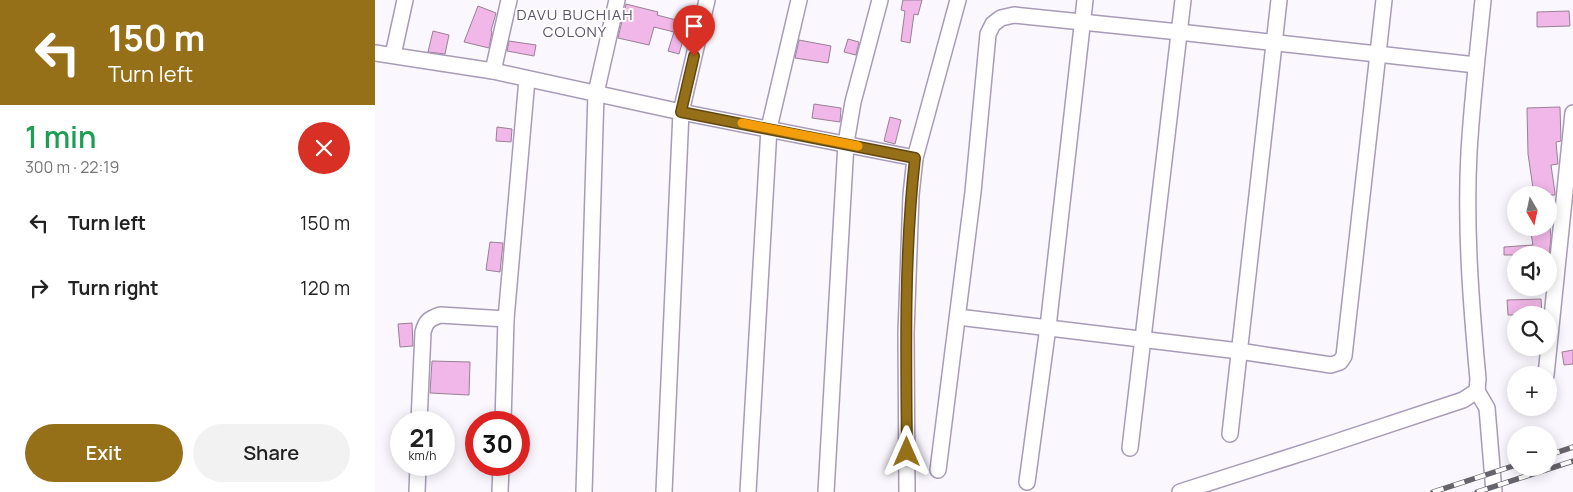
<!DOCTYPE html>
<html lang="en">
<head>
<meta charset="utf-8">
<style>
	:root { --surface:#fff; --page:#f2f2f2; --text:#222; --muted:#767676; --accent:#966f19 }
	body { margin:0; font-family:Manrope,sans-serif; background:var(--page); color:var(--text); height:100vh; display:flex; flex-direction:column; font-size:19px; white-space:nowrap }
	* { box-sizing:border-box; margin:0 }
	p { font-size:16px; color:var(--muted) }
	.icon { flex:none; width:28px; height:28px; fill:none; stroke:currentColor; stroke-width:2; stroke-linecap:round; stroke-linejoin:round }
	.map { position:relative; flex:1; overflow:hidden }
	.side { display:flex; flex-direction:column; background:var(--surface); width:375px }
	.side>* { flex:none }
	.hud { background:#966f19; color:#fff; overflow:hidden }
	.needle { width:32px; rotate:171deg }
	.controls { position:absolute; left:1132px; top:186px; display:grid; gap:10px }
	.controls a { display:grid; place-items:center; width:50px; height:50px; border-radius:50%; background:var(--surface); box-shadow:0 2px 12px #0003; font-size:25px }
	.speed { position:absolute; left:15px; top:411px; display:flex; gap:10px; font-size:25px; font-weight:700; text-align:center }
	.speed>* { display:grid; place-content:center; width:65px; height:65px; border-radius:50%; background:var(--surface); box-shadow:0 2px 12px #0003; line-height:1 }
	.speed small { font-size:12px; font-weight:400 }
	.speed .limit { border:8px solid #d22; background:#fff; color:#111 }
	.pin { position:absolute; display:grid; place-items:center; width:42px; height:42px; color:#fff; margin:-51px -21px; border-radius:50% 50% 50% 0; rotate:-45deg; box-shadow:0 0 5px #0007 }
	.pin .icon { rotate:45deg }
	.me { position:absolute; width:55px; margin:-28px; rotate:0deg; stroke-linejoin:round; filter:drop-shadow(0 0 4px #0008) }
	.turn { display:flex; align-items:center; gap:18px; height:105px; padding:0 25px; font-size:22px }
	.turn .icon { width:65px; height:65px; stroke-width:2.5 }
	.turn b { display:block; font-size:35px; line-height:42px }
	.round { display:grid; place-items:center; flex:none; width:52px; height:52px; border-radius:26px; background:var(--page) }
	.overview { display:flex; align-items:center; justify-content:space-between; height:85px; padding:0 25px }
	h1 { font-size:30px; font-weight:600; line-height:38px; color:#1e9e55 }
	.cta { display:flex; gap:10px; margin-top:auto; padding:10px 25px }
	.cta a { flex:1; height:58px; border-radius:30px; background:var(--accent); color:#fff; font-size:20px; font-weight:600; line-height:58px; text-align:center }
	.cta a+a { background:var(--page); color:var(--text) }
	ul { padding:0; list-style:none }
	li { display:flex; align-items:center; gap:15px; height:65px; padding:0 25px }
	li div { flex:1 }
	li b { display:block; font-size:19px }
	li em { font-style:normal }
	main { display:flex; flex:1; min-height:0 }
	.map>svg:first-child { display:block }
	.building { fill:#f1b7e8; stroke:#998095 }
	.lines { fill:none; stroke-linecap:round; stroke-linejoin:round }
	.minor-casing { stroke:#a79bb8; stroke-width:18 }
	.minor { stroke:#fff; stroke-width:15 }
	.rail-casing { stroke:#68646d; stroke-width:5.5 }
	.rail { stroke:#fff; stroke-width:4; stroke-dasharray:11; stroke-linecap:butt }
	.route-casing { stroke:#624810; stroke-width:12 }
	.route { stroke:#966f19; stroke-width:9 }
	.slow { stroke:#f59e0b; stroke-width:9 }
	.labels { text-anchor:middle; stroke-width:4; stroke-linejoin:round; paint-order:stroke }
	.neighbourhood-label { font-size:15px; letter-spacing:1px; fill:#5c516b; stroke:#fff }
</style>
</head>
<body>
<main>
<section class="side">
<div class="hud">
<div class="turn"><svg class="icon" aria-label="left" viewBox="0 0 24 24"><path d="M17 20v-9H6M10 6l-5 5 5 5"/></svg><div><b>150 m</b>Turn left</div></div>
</div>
<div class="overview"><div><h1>1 min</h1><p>300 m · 22:19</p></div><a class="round" style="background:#d93025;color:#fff"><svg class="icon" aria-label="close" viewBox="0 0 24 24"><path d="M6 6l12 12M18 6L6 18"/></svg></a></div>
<ul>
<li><svg class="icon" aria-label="left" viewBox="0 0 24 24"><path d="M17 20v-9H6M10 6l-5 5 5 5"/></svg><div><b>Turn left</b></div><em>150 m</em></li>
<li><svg class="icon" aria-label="right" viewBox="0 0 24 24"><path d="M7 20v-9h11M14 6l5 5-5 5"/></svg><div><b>Turn right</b></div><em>120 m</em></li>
</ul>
<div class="cta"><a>Exit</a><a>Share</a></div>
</section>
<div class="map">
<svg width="1198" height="492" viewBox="0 0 1198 492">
	<rect width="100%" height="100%" fill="#faf7fe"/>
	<g class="building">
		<path d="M 528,0 L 547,0 L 543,15 L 539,14 L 535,43 L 526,41 L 530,11 L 526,10 Z"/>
		<path d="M 251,4 L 283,12 L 282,15 L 313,23 L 304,54 L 293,51 L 299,32 L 279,27 L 274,45 L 243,38 Z"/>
		<path d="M 103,6 L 121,13 L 116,31 L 117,32 L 114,48 L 89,42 Z"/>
		<path d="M 1194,11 L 1195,26 L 1162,27 L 1162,12 Z"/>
		<path d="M 58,31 L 74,35 L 70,54 L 53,52 Z"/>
		<path d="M 473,39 L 484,42 L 481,55 L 469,52 Z"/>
		<path d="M 424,40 L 456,46 L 453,63 L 420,58 Z"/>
		<path d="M 134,41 L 161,45 L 159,56 L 132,51 Z"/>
		<path d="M 439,104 L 466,108 L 465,122 L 437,118 Z"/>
		<path d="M 1185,107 L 1186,141 L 1181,142 L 1183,164 L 1176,165 L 1180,193 L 1180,195 L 1159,195 L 1153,154 L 1152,108 Z"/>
		<path d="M 515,117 L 526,120 L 520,144 L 509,141 Z"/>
		<path d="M 122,127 L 137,129 L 136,142 L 121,141 Z"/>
		<path d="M 1155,228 L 1175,228 L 1176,236 L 1174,257 L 1174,255 L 1129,255 L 1129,247 L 1158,245 Z"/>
		<path d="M 115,242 L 128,243 L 125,272 L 111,270 Z"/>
		<path d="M 1166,299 L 1167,315 L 1133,315 L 1132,300 Z"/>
		<path d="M 37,323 L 38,346 L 25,347 L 23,324 Z"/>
		<path d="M 1198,350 L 1198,364 L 1189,365 L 1187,352 Z"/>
		<path d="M 57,361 L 95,362 L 94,395 L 55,393 Z"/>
	</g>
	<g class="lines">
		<defs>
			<g id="minor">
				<path d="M 0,53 L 118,71 L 306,112 L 332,0"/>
				<path d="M 18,55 L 30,0"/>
				<path d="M 118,71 L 134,0"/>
				<path d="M 583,317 L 864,351 L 956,365 L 965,362 L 969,356 L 1009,0"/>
				<path d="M 1171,375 L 1198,113"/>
				<path d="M 1102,391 L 1112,408 L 1119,492"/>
				<path d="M 44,422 L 48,332 C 51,321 54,319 65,315 L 131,319"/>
				<path d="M 128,422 L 131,319 L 152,79"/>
				<path d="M 855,434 L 904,0"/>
				<path d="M 755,448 L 808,0"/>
				<path d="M 563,470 L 598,192 L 613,34 L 618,24 L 626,18 L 639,15 L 804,32 L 1101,65"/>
				<path d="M 652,482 L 673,327 L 710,0"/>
				<path d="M 42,492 L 43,465"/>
				<path d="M 125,492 L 126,465"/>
				<path d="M 209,492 L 221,93 L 242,0"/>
				<path d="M 289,492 L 306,112 L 540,158"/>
				<path d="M 373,492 L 394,128 L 424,0"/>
				<path d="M 451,492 L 471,143 L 478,102 L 505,0"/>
				<path d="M 532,492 L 531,333 L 536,195 L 540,158 L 583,0"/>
				<path d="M 805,492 L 949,446 L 1088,400 L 1102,391 L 1103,379 C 1096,304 1090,227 1094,152 C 1097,101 1103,50 1108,0"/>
			</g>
		</defs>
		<use href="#minor" class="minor-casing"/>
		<use href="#minor" class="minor"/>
		<defs>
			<g id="rail">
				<path d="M 1174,455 L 1198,447"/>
				<path d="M 1058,492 L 1141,465"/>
				<path d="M 1102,492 L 1198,461"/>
			</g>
		</defs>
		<use href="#rail" class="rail-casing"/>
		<use href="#rail" class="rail"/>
	</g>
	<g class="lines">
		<defs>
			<path id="route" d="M 319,56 L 306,112 L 540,158 C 529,255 531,354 532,452"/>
		</defs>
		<use href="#route" class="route-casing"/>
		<use href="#route" class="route"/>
		<path class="slow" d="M 367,123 L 483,146"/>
	</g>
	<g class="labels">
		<g class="neighbourhood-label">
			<text x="200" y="20">DAVU BUCHIAH<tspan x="200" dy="17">COLONY</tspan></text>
		</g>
	</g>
</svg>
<div class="controls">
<a><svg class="needle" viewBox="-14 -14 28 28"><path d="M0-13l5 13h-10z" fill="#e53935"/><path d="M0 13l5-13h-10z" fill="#767676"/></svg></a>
<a><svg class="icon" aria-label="sound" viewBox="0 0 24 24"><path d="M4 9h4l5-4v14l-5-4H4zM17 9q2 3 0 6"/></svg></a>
<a><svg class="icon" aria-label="search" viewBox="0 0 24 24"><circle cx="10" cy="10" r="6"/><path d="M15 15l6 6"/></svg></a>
<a>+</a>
<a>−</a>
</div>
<div class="speed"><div>21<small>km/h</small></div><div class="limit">30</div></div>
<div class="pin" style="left:319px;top:56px;background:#d93025"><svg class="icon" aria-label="arrive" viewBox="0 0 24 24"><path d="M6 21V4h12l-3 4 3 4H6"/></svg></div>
<svg class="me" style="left:532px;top:452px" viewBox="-20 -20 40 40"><path d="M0-17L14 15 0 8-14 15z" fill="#966f19" stroke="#fff" stroke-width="4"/></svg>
</div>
</main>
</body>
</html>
